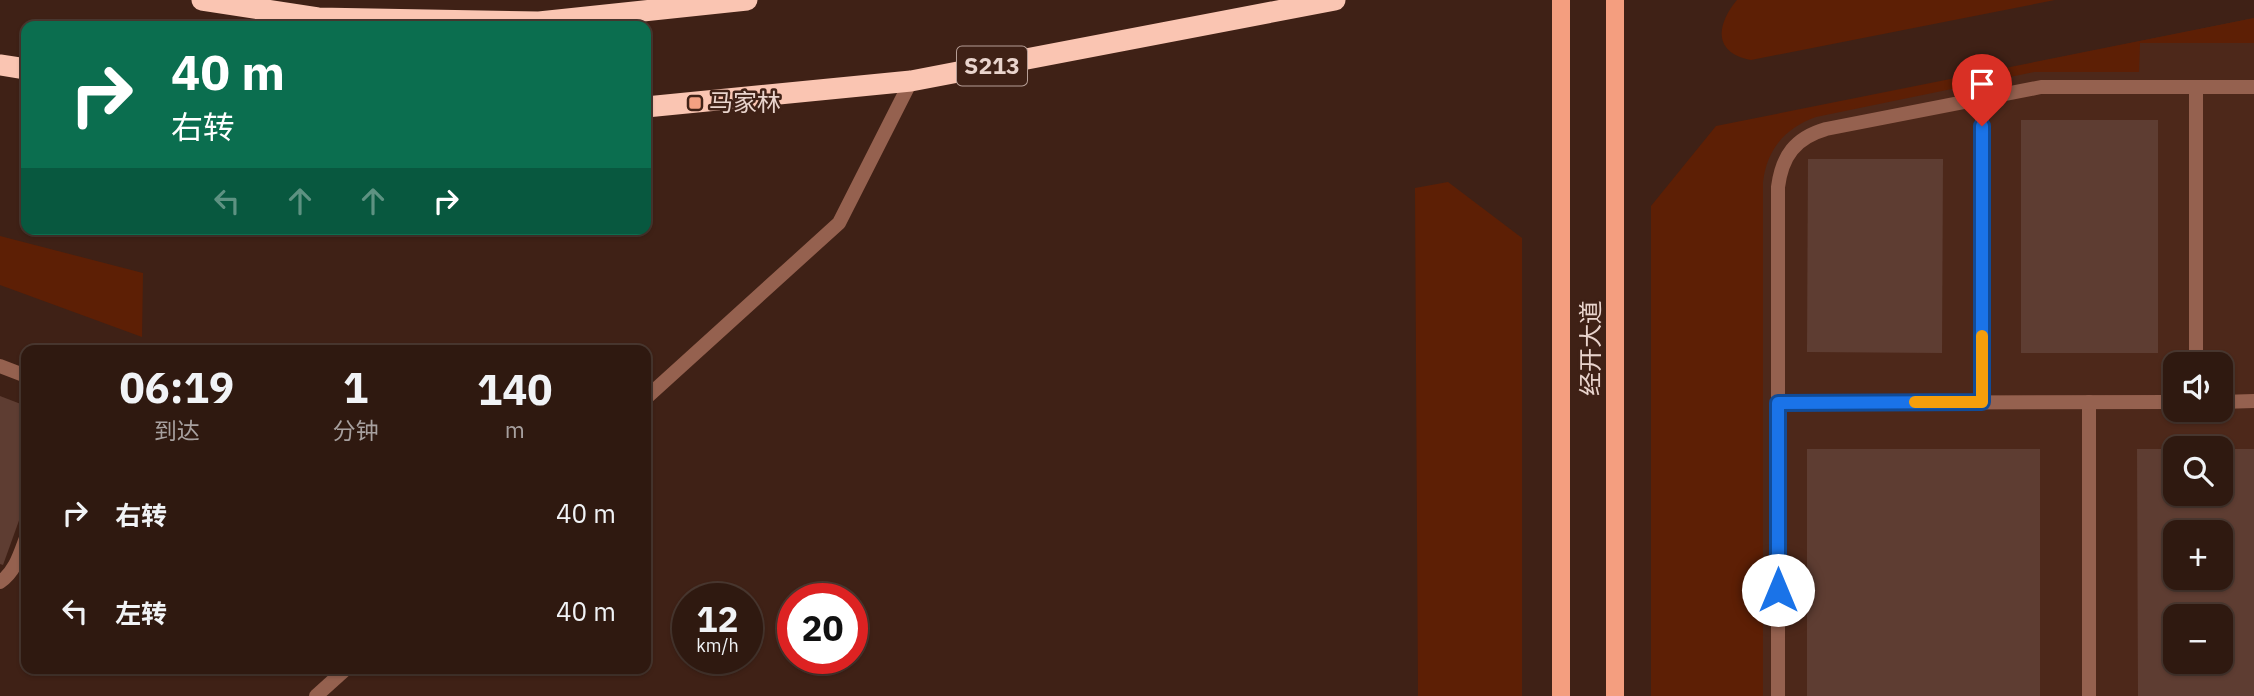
<!DOCTYPE html>
<html lang="zh">
<head>
<meta charset="utf-8">
<style>
	:root { --surface:#2f1910; --page:#3b261e; --text:#f1f3f6; --muted:#a7a09f; --line:#4a3830 }
	body { margin:0; font-family:"IBM Plex Sans","Noto Sans SC",sans-serif; background:var(--page); color:var(--text); height:100vh; display:flex; flex-direction:column; font-size:26px; white-space:nowrap }
	* { box-sizing:border-box; margin:0 }
	p { font-size:23px; color:var(--muted) }
	.icon { flex:none; width:38px; height:38px; fill:none; stroke:currentColor; stroke-width:2; stroke-linecap:round; stroke-linejoin:round }
	.map { position:relative; flex:1; overflow:hidden }
	.sheet { position:absolute; left:21px; top:345px; width:630px; height:329px; display:flex; flex-direction:column; background:var(--surface); border-radius:14px; box-shadow:0 2px 5px #0004,0 0 0 2px var(--line) }
	.sheet>* { flex:none }
	.hud { position:absolute; left:21px; top:21px; width:630px; height:214px; border-radius:14px; box-shadow:0 2px 5px #0004,0 0 0 2px var(--line); background:#0b6e4f; color:#fff; overflow:hidden }
	.tools { position:absolute; left:2163px; top:352px; display:grid; gap:14px }
	.tools a { display:grid; place-items:center; width:70px; height:70px; border-radius:14px; background:var(--surface); box-shadow:0 2px 5px #0004,0 0 0 2px var(--line); font-size:35px }
	.speed { position:absolute; left:672px; top:583px; display:flex; gap:14px; font-size:35px; font-weight:700; text-align:center }
	.speed>* { display:grid; place-content:center; width:91px; height:91px; border-radius:50%; background:var(--surface); box-shadow:0 2px 5px #0004,0 0 0 2px var(--line); line-height:1 }
	.speed small { font-size:18px; font-weight:400 }
	.speed .limit { border:10px solid #d22; background:#fff; color:#111 }
	.pin { position:absolute; display:grid; place-items:center; width:60px; height:60px; color:#fff; margin:-72px -30px; border-radius:50% 50% 50% 0; rotate:-45deg; box-shadow:0 0 7px #0007 }
	.pin .icon { rotate:45deg }
	.me { position:absolute; width:77px; margin:-38px; rotate:0deg; stroke-linejoin:round; filter:drop-shadow(0 0 5px #0008) }
	.turn { display:flex; align-items:center; gap:24px; height:147px; padding:0 35px; font-size:32px }
	.turn .icon { width:91px; height:91px; stroke-width:2.5 }
	.turn b { display:block; font-size:49px; line-height:60px }
	.lanes { display:flex; align-items:center; height:66px; padding:0 35px; background:#0003; justify-content:center; gap:35px; direction:ltr }
	.lanes .off { opacity:.35 }
	.eta { display:flex; justify-content:space-evenly; align-items:center; height:119px; text-align:center }
	.eta b { font-size:42px; font-weight:700; line-height:49px }
	ul { padding:0; list-style:none }
	li { display:flex; align-items:center; gap:21px; height:98px; padding:0 35px }
	li div { flex:1 }
	li b { display:block; font-size:26px }
	li em { font-style:normal }
	.map>svg:first-child { display:block }
	.built { fill:#4d281a; fill-rule:evenodd }
	.green { fill:#5d1f05 }
	.building { fill:#5e3d32; fill-rule:evenodd }
	.lines { fill:none; stroke-linecap:round; stroke-linejoin:round }
	.lane { stroke:#95614f; stroke-width:14 }
	.primary { stroke:#f49e7f; stroke-width:18 }
	.highway { stroke:#fac5b2; stroke-width:21 }
	.route-casing { stroke:#114b97; stroke-width:18 }
	.route { stroke:#1a73e8; stroke-width:12 }
	.slow { stroke:#f59e0b; stroke-width:12 }
	.poi-dot { fill:#f3a082; stroke:#3f2116; stroke-width:2.5 }
	.labels { text-anchor:middle; stroke-width:5; stroke-linejoin:round; paint-order:stroke }
	.shield { fill:#3f2116; stroke:#b69e96; stroke-width:2 }
	.shield-label { font-size:23px; font-weight:bold; fill:#e9d4cd }
	.poi-label { font-size:24px; fill:#e9d4cd; stroke:#3f2116; text-anchor:start }
	.street-label { font-size:24px; fill:#e9d4cd; stroke:#3f2116 }
</style>
</head>
<body>
<div class="map">
<svg width="2254" height="696" viewBox="0 0 2254 696">
	<rect width="100%" height="100%" fill="#3f2116"/>
	<path class="built" d="M 2254,18 L 2254,696 L 1748,696 L 1747,121 ZM 2175,364 L 2221,364 L 2221,410 L 2175,410 ZM 2175,448 L 2221,448 L 2221,494 L 2175,494 ZM 2175,532 L 2221,532 L 2221,578 L 2175,578 ZM 2175,616 L 2221,616 L 2221,662 L 2175,662 Z"/>
	<g class="green">
		<path d="M 1737,0 L 2055,0 L 1751,60 C 1713,53 1716,25 1737,0 Z"/>
		<path d="M 2254,18 L 2254,43 L 2140,43 L 2139,72 L 2034,72 L 1816,117 C 1785,128 1767,149 1763,182 L 1763,696 L 1651,696 L 1651,206 L 1716,126 Z"/>
		<path d="M 1448,182 L 1522,238 L 1522,696 L 1418,696 L 1415,188 Z"/>
		<path d="M 0,236 L 143,273 L 142,337 L 0,285 Z"/>
	</g>
	<g class="building">
		<rect x="2021" y="120" width="137" height="233"/>
		<path d="M 1808,159 L 1943,159 L 1942,353 L 1807,352 Z"/>
		<path d="M 0,396 L 26,406 L 26,501 L 3,565 L 0,564 Z"/>
		<rect x="1807" y="449" width="233" height="247"/>
		<path d="M 2137,449 L 2175,449 L 2175,494 L 2221,494 L 2221,449 L 2254,449 L 2254,696 L 2138,696 ZM 2175,532 L 2221,532 L 2221,578 L 2175,578 ZM 2175,616 L 2221,616 L 2221,662 L 2175,662 Z"/>
	</g>
	<g class="lines">
		<g class="lane">
			<path d="M 2196,87 L 2196,364"/>
			<path d="M 1982,98 L 1982,402"/>
			<path d="M 0,366 L 26,376"/>
			<path d="M 646,398 L 839,223 L 911,81"/>
			<path d="M 2089,402 L 2089,696"/>
			<path d="M 2221,402 L 2254,401"/>
			<path d="M 1778,403 L 2175,402"/>
			<path d="M 0,582 C 15,572 20,554 26,538"/>
			<path d="M 316,696 L 347,668"/>
			<path d="M 1778,696 L 1778,187 C 1782,156 1795,138 1826,129 L 2041,87 L 2254,87"/>
		</g>
		<g class="primary">
			<path d="M 1561,0 L 1561,696"/>
			<path d="M 1615,0 L 1615,696"/>
		</g>
		<g class="highway">
			<path d="M 202,0 L 318,18 L 539,22 L 747,0"/>
			<path d="M 0,65 L 26,69"/>
			<path d="M 646,107 L 911,81 L 1335,0"/>
		</g>
	</g>
	<g class="lines">
		<defs>
			<path id="route" d="M 1778,590 L 1778,403 L 1982,402 L 1982,126"/>
		</defs>
		<use href="#route" class="route-casing"/>
		<use href="#route" class="route"/>
		<path class="slow" d="M 1915,402 L 1982,402 L 1982,336"/>
	</g>
	<rect class="poi-dot" x="688" y="96" width="14" height="14" rx="3.5"/>
	<g class="labels">
		<rect class="shield" x="957" y="46.5" width="70" height="39" rx="5"/>
		<g class="shield-label">
			<text x="992" y="74">S213</text>
		</g>
		<g class="poi-label">
			<text x="709" y="111">马家林</text>
		</g>
		<g class="street-label">
			<text transform="translate(1591 348) rotate(-90)" y="8">经开大道</text>
		</g>
	</g>
</svg>
<div class="tools">
<a><svg class="icon" aria-label="sound" viewBox="0 0 24 24"><path d="M4 9h4l5-4v14l-5-4H4zM17 9q2 3 0 6"/></svg></a>
<a><svg class="icon" aria-label="search" viewBox="0 0 24 24"><circle cx="10" cy="10" r="6"/><path d="M15 15l6 6"/></svg></a>
<a>+</a>
<a>−</a>
</div>
<div class="speed"><div>12<small>km/h</small></div><div class="limit">20</div></div>
<div class="pin" style="left:1982px;top:126px;background:#d93025"><svg class="icon" aria-label="arrive" viewBox="0 0 24 24"><path d="M6 21V4h12l-3 4 3 4H6"/></svg></div>
<svg class="me" style="left:1778px;top:590px" viewBox="-20 -20 40 40"><circle r="19" fill="#fff"/><path d="M0-13L10 11 0 6-10 11z" fill="#1a73e8"/></svg>
<div class="hud">
<div class="turn"><svg class="icon" aria-label="right" viewBox="0 0 24 24"><path d="M7 20v-9h11M14 6l5 5-5 5"/></svg><div><b>40 m</b>右转</div></div>
<div class="lanes"><svg class="icon off" aria-label="left" viewBox="0 0 24 24"><path d="M17 20v-9H6M10 6l-5 5 5 5"/></svg><svg class="icon off" aria-label="ahead" viewBox="0 0 24 24"><path d="M12 20V5M6 11l6-6 6 6"/></svg><svg class="icon off" aria-label="ahead" viewBox="0 0 24 24"><path d="M12 20V5M6 11l6-6 6 6"/></svg><svg class="icon" aria-label="right" viewBox="0 0 24 24"><path d="M7 20v-9h11M14 6l5 5-5 5"/></svg></div>
</div>
<section class="sheet">
<div class="eta">
<div><b>06:19</b><p>到达</p></div>
<div><b>1</b><p>分钟</p></div>
<div><b>140</b><p>m</p></div>
</div>
<ul>
<li><svg class="icon" aria-label="right" viewBox="0 0 24 24"><path d="M7 20v-9h11M14 6l5 5-5 5"/></svg><div><b>右转</b></div><em>40 m</em></li>
<li><svg class="icon" aria-label="left" viewBox="0 0 24 24"><path d="M17 20v-9H6M10 6l-5 5 5 5"/></svg><div><b>左转</b></div><em>40 m</em></li>
</ul>
</section>
</div>
</body>
</html>
